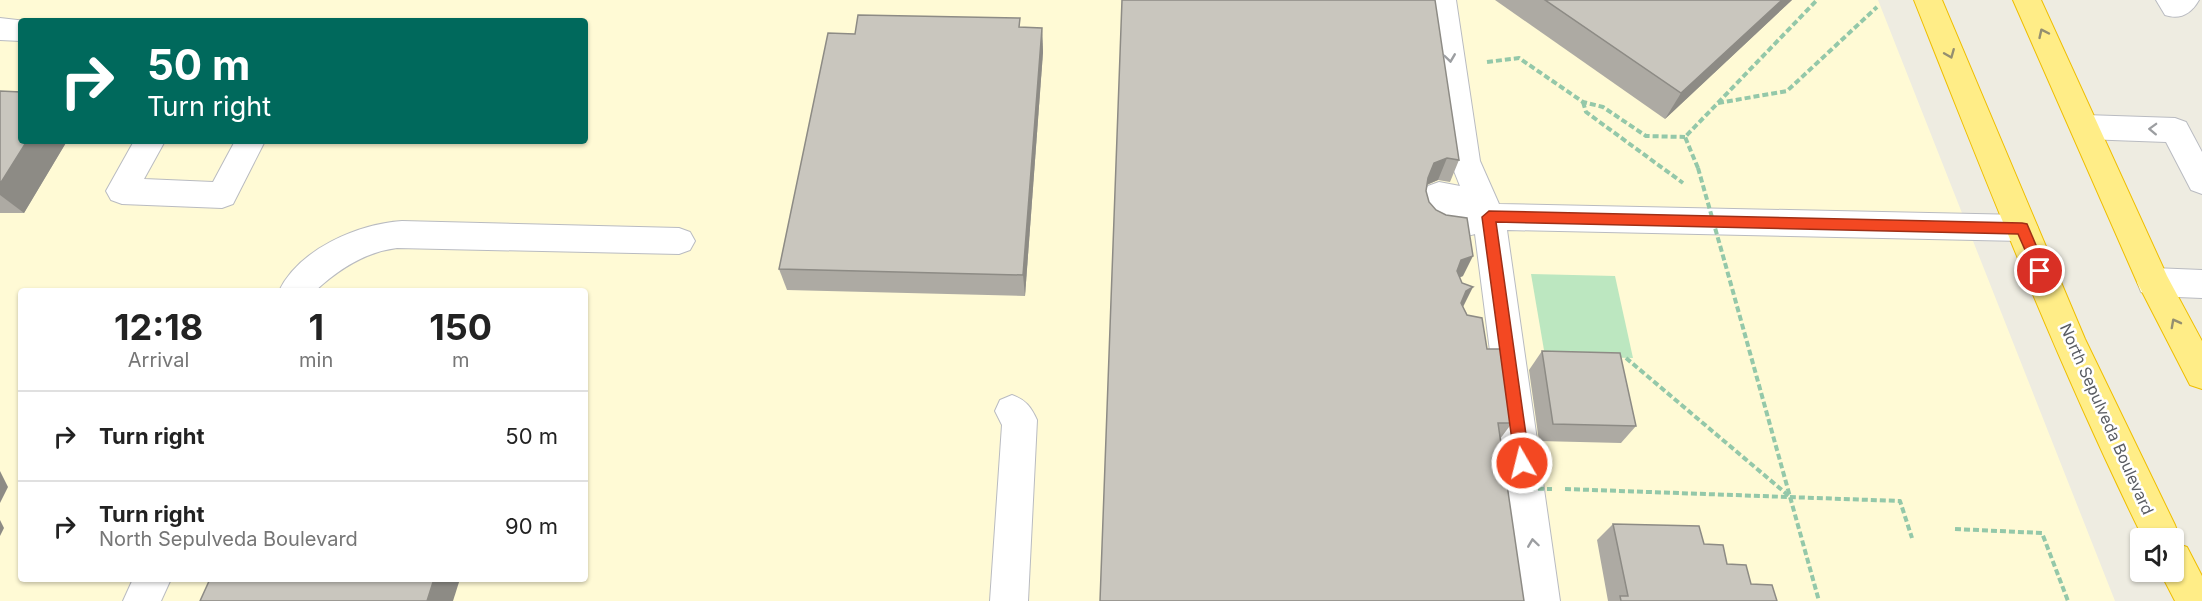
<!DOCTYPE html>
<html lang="en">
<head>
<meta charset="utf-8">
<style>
	:root { --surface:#fff; --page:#f2f2f2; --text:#222; --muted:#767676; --line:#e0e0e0 }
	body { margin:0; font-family:Inter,sans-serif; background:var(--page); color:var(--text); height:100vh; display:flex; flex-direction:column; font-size:22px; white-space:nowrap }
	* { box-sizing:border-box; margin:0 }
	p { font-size:20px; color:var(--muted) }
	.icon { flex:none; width:33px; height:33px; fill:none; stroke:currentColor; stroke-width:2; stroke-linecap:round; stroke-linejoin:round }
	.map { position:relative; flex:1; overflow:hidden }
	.side { position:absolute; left:18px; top:288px; width:570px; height:294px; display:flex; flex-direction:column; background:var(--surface); border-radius:6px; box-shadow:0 2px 4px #0004 }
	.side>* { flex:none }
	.hud { position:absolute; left:18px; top:18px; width:570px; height:126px; border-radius:6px; box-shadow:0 2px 4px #0004; background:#00695c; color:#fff; overflow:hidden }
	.fabs { position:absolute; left:2130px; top:528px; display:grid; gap:12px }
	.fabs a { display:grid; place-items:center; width:54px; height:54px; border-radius:6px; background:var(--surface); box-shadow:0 2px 4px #0004; font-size:30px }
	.pin { position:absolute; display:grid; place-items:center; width:51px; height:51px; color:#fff; margin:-26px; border:3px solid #fff; border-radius:50%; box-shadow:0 2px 6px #0007 }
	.me { position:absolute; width:66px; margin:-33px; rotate:352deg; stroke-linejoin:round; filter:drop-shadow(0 0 4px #0008) }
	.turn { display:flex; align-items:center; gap:21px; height:126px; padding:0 30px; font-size:27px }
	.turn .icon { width:78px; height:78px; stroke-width:2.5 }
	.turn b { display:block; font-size:42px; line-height:51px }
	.eta { display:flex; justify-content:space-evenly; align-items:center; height:102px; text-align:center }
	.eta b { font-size:36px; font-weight:700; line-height:42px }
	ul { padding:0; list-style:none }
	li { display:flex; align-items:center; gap:18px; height:90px; padding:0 30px; border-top:2px solid var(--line) }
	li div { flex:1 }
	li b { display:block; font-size:22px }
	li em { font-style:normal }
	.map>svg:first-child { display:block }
	.commercial { fill:#fffad5; fill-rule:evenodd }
	.green { fill:#bce7c0 }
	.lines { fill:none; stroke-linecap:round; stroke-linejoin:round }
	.minor-casing { stroke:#b9bbc1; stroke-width:2 }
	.highway-casing { stroke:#efbe00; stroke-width:2 }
	.path { stroke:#94c8a9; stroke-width:4; stroke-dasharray:6 3; stroke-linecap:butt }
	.minor { fill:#fff; fill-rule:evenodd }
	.highway { fill:#ffed87; fill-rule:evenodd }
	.path-bridge { stroke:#94c8a9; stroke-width:4; stroke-dasharray:6 3; stroke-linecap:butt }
	.wall { fill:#adaaa3 }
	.shaded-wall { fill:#8d8b85 }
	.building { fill:#c9c6be; stroke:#8d8b85; stroke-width:1.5 }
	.oneway { stroke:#948f70 }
	.oneway2 { stroke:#9c9ea1 }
	.route { fill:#f34822; stroke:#9e2f16; stroke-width:1.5 }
	.labels { text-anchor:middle; stroke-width:5; stroke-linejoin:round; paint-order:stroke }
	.street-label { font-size:16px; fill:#5a5d63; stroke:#fff }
</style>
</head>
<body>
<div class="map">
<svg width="2202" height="601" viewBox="0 0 2202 601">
	<rect width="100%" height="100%" fill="#eeece1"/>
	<path class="commercial" d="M 0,0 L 1878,0 L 2115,601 L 0,601 ZM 21,21 L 585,21 L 585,141 L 21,141 ZM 21,291 L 585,291 L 585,579 L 21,579 Z"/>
	<path class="green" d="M 1531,274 L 1615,276 L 1633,358 L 1545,356 Z"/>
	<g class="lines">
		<defs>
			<g id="minor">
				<path d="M 1428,0 L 1456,0 L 1480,161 L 1499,204 L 2022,215 L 2033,219 L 2038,228 L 2033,237 L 2022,241 L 1507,230 L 1560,601 L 1522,601 L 1475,234 C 1438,245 1403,227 1428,186 L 1439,182 L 1460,186 L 1450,161 Z"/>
				<path d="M 2156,0 L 2199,0 C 2191,14 2180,20 2165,15 Z"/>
				<path d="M 0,18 L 26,21 L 21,21 L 21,41 L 0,40 Z"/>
				<path d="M 2085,115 L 2175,118 L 2186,122 L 2202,152 L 2202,194 L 2191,190 L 2166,142 L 2085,139 L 2074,135 L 2070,127 L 2074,119 Z"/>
				<path d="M 134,141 L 165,141 L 144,179 L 213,182 L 235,141 L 265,141 L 233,204 L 222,208 L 122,204 L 111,200 L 106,191 Z"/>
				<path d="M 402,221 L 679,228 L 690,232 L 695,241 L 690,250 L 679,254 L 397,248 C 365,252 339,269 315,291 L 279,291 C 299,249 358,224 402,221 Z"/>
				<path d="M 2153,268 L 2202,270 L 2202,298 L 2153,296 L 2141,292 L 2137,282 L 2141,272 Z"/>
				<path d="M 1012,395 C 1026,400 1031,407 1037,420 L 1028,601 L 990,601 L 1002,425 L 995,411 L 1000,400 Z"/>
				<path d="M 133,579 L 171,579 L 161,601 L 123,601 Z"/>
			</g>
			<g id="highway">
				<path d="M 1914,0 L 1942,0 L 2085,339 L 2175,525 L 2180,538 L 2178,544 L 2187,547 L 2202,576 L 2202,601 L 2175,601 L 2160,572 L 2174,572 L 2174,538 L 2143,538 C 2057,363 1986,181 1914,0 Z"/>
				<path d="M 2013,0 L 2041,0 L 2167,276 L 2202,341 L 2202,389 L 2190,385 L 2137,282 Z"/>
			</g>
		</defs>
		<use href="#minor" class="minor-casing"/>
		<use href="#highway" class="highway-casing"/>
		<g class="path">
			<path d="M 1487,62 L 1519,58 L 1583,102 L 1603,107 L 1646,136 L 1685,137"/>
			<path d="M 1583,102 L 1586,112 L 1683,183"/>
			<path d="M 1718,103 L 1787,91 L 1877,7"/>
			<path d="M 1698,168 L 1685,137 L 1817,0"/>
			<path d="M 1725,263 L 1819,601"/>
			<path d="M 1626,358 L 1789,496"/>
			<path d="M 1565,489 L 1900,501 L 1912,538"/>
			<path d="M 1955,529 L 2042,533 L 2068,601"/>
		</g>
		<use href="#minor" class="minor"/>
		<use href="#highway" class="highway"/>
		<g class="path-bridge">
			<path d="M 1698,168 L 1725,263"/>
			<path d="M 1502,488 L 1552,489"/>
		</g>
	</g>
	<g class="wall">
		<path d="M 1122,0 L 1459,160 L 1450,182 L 1438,180 L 1427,185 L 1426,191 L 1429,202 L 1463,276 L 1459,278 L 1463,307 L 1487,349 L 1512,423 L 1500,439 Z"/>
		<path d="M 1495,0 L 1792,0 L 1665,119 Z"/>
		<path d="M 1021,27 L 1042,28 L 1043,52 L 1025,296 L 787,290 L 779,269 Z"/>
		<path d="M 0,91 L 21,141 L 67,141 L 24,213 L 0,213 Z"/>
		<path d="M 1542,351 L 1636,426 L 1621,443 L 1539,441 L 1529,370 Z"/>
		<path d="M 1613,524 L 1704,544 L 1751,584 L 1777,601 L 1608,601 L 1597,540 Z"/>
	</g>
	<g class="shaded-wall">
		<path d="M 1782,0 L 1792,0 L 1665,119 L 1681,93 Z"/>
		<path d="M 1042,28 L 1043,52 L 1025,296 L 1023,275 Z"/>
		<path d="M 27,141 L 67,141 L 24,213 L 0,195 L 0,184 Z"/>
		<path d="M 1447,158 L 1438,180 L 1426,185 L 1428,178 L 1434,163 Z"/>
		<path d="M 1473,256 L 1463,276 L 1451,280 L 1461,260 Z"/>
		<path d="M 1473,287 L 1463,307 L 1456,311 L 1466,291 Z"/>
		<path d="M 0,471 L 8,487 L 0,503 Z"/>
		<path d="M 0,520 L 4,528 L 0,536 Z"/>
		<path d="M 434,579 L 460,579 L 453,601 L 427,601 Z"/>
	</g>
	<g class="building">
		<path d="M 1122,0 L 1435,0 L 1459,160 L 1447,158 L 1434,163 L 1428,178 L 1426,191 L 1429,202 L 1436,210 L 1446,215 L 1467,218 L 1473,256 L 1461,260 L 1457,271 L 1462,283 L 1473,287 L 1466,291 L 1461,303 L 1467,315 L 1482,318 L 1487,349 L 1502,349 L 1512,423 L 1498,423 L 1524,601 L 1100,601 Z"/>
		<path d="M 1545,0 L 1782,0 L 1681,93 Z"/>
		<path d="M 858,15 L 1020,18 L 1019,27 L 1042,28 L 1023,275 L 779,269 L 828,33 L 855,34 Z"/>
		<path d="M 0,91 L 21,92 L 21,141 L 27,141 L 0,184 Z"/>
		<path d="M 1542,351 L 1620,353 L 1636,426 L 1553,424 Z"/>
		<path d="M 1613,524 L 1699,526 L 1704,544 L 1723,545 L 1727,564 L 1746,565 L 1751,584 L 1772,585 L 1777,601 L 1621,601 L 1620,596 L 1628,596 Z"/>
		<path d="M 210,579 L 434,579 L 427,601 L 200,601 Z"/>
	</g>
	<defs><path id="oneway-chevron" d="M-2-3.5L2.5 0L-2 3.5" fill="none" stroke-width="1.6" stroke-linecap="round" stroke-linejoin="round" transform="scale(1.5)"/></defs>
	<g class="oneway">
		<use href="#oneway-chevron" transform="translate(2043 33) rotate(-115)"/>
		<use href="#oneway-chevron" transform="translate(1950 54) rotate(68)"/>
		<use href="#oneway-chevron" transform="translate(2175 323) rotate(-118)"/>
	</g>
	<g class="oneway2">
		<use href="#oneway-chevron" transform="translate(1450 58) rotate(82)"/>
		<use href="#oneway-chevron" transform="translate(2153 129) rotate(-178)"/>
		<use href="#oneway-chevron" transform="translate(1533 543) rotate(-98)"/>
	</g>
	<path class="route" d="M 1489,211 L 2022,223 L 2027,224 L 2047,271 L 2040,277 L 2036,275 L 2018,234 L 1496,222 L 1530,463 L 1528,468 L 1522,470 L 1517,468 L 1515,463 L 1482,217 Z"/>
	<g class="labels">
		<g class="street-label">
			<text transform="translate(2107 419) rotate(66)" y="6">North Sepulveda Boulevard</text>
		</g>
	</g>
</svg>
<div class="fabs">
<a><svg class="icon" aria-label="sound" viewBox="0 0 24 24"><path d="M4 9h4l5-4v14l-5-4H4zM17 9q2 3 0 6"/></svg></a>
</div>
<div class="pin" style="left:2040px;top:271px;background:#d93025"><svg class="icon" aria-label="arrive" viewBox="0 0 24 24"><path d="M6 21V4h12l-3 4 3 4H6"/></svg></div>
<svg class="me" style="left:1522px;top:463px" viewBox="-20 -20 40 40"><circle r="17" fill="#f34822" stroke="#fff" stroke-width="3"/><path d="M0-11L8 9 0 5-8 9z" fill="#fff"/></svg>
<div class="hud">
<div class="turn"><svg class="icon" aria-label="right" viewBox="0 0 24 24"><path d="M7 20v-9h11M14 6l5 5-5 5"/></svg><div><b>50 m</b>Turn right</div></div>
</div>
<section class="side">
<div class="eta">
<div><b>12:18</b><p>Arrival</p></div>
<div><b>1</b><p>min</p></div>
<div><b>150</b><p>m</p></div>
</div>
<ul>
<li><svg class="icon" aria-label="right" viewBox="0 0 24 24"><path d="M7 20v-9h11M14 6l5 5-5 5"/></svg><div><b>Turn right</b></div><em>50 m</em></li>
<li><svg class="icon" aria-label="right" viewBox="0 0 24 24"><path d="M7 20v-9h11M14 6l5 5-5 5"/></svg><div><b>Turn right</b><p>North Sepulveda Boulevard</p></div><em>90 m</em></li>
</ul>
</section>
</div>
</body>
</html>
